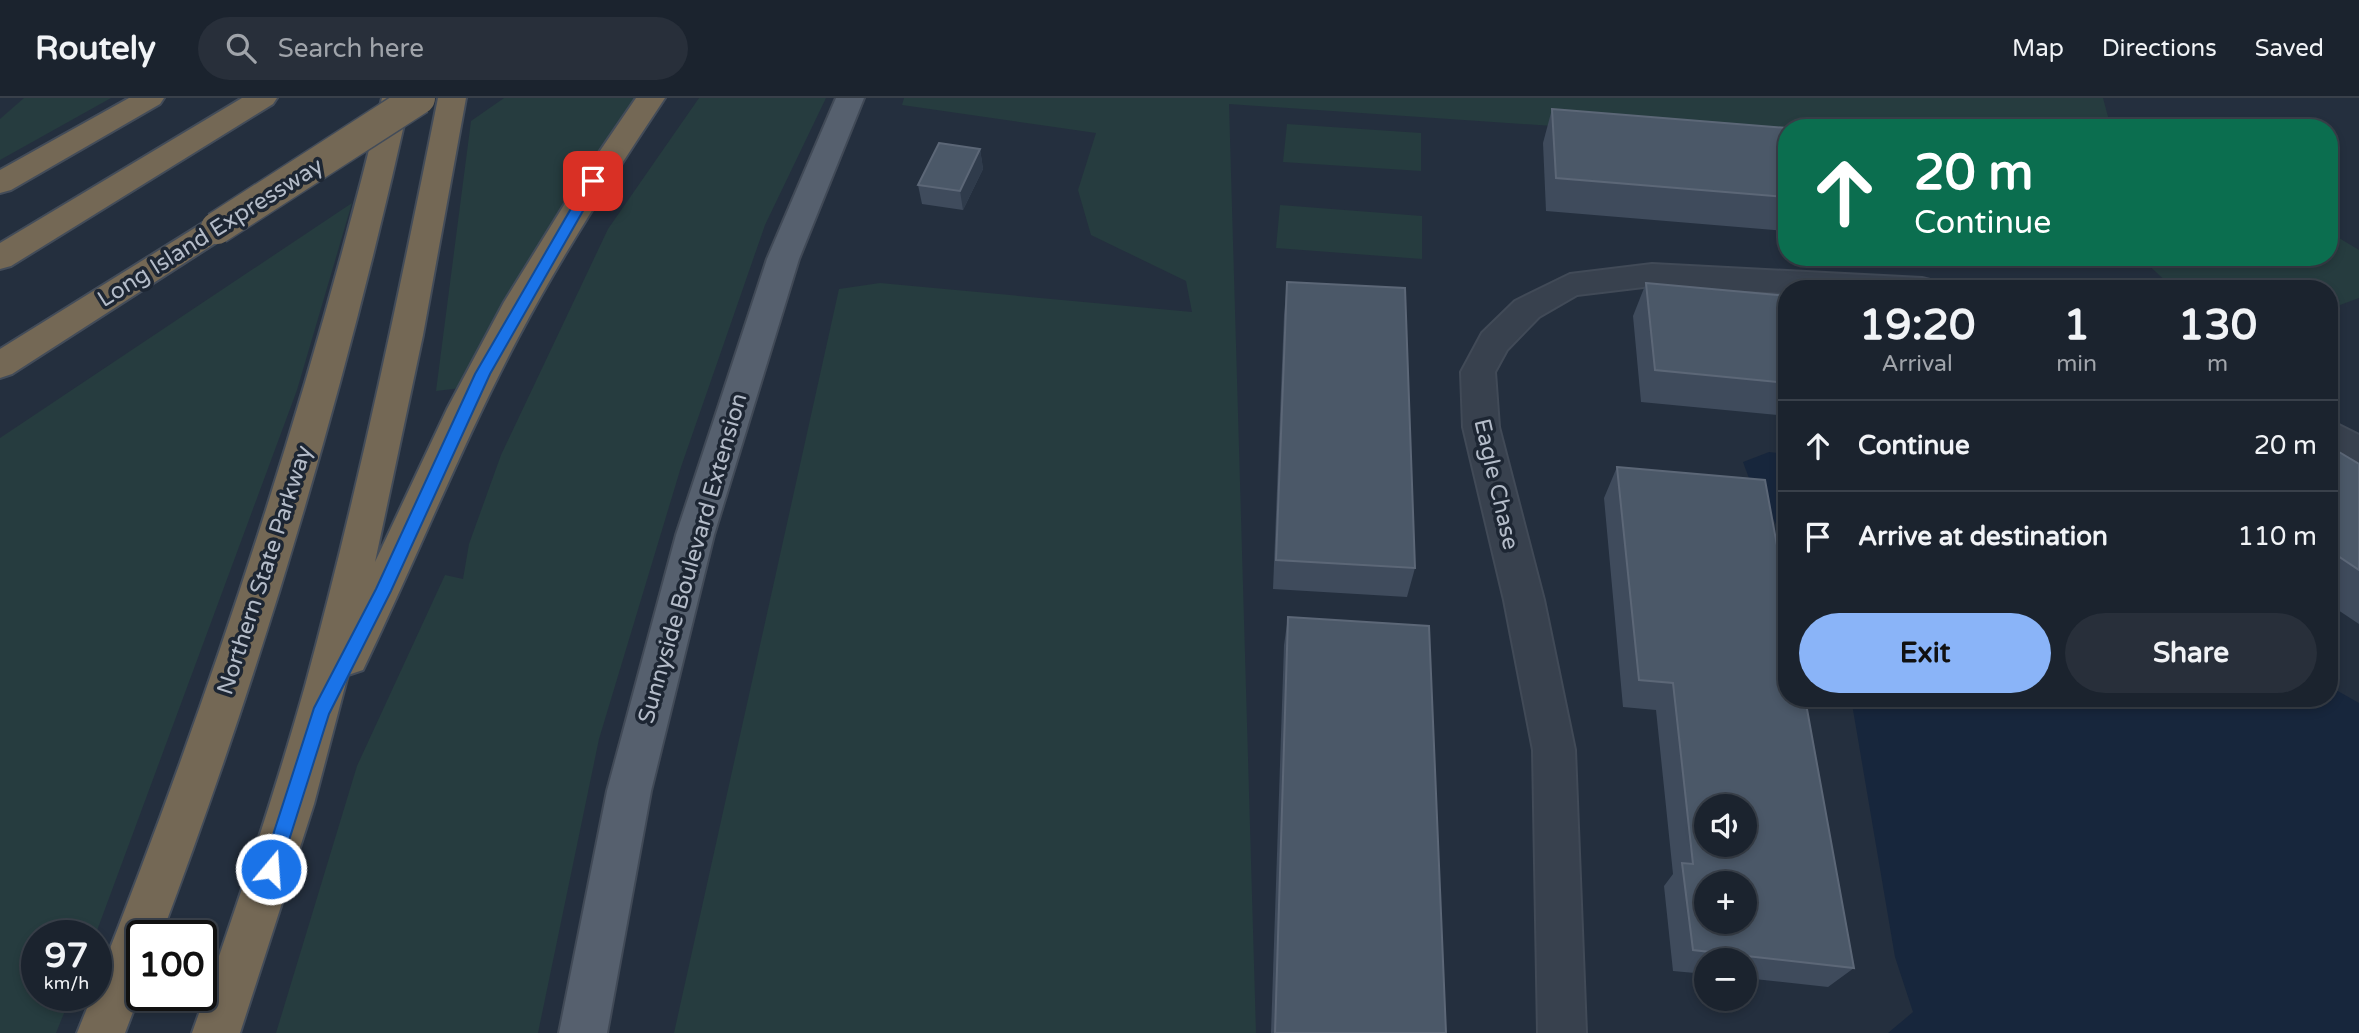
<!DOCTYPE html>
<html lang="en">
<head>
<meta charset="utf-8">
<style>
	:root { --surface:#1b232e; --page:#282f3a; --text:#f1f3f6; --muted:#a0a4aa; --line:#39404a; --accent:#8ab4f8 }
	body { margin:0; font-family:"Varela Round",sans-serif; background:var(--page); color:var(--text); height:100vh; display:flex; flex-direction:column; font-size:26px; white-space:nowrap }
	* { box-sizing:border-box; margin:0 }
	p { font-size:23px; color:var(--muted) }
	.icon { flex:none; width:38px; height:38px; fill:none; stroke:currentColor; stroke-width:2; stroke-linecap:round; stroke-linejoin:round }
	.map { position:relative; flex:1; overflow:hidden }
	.panel { position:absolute; left:1778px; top:182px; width:560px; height:427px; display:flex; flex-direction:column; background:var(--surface); border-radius:28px; box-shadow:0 4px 10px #0003,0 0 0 2px var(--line) }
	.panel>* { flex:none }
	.banner { position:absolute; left:1778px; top:21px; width:560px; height:147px; border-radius:28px; box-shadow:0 4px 10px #0003,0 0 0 2px var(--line); background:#0b6e4f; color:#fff; overflow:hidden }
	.controls { position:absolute; left:1694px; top:696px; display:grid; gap:14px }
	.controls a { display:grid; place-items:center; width:63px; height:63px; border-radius:50%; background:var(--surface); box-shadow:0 4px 10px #0003,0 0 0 2px var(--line); font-size:35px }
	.speed { position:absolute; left:21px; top:822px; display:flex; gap:14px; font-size:35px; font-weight:700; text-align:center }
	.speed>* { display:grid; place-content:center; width:91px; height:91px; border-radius:50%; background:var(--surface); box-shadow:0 4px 10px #0003,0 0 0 2px var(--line); line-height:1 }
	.speed small { font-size:18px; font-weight:400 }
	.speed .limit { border:4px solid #111; border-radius:10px; background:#fff; color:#111 }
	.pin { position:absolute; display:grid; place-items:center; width:60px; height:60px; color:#fff; margin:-30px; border-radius:14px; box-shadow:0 4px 10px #0006 }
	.me { position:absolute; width:77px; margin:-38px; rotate:18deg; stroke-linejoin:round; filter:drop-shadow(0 0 5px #0008) }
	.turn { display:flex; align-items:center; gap:24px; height:147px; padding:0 21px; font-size:32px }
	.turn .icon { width:91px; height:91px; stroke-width:2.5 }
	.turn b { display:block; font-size:49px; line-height:60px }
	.eta { display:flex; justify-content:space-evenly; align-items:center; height:119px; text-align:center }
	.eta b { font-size:42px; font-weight:700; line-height:49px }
	.button { display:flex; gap:14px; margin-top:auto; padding:14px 21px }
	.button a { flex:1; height:80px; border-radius:42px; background:var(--accent); color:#111; font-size:28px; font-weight:700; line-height:80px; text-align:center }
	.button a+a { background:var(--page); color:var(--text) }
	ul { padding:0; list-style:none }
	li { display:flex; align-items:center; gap:21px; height:91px; padding:0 21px; border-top:2px solid var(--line) }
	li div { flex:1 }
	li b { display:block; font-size:26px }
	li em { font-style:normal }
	header { display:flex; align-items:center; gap:42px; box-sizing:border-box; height:98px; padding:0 35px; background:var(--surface); border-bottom:2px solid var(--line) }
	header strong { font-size:33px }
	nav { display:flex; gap:38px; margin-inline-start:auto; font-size:24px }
	.search { width:490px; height:63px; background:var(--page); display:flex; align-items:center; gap:18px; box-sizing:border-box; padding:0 24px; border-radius:38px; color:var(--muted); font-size:26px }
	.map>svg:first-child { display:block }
	.green { fill:#263c3f }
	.water { fill:#17263c }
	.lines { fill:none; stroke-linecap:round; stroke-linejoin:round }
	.minor-casing { stroke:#414a57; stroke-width:4 }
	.major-casing { stroke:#414a57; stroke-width:4 }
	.highway-casing { stroke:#434c59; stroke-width:4 }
	.minor { fill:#38414e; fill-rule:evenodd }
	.major { fill:#56606e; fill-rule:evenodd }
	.highway { fill:#746855; fill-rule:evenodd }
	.highway-bridge-casing { stroke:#434c59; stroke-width:35; stroke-linecap:butt }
	.highway-bridge { stroke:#746855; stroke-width:32 }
	.wall { fill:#3f4b5c }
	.shaded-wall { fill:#2f3b4b }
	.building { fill:#4b5868; stroke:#5c6777; stroke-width:2; fill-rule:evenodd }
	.route { fill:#1a73e8; stroke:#114b97; stroke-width:2 }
	.labels { text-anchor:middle; stroke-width:7; stroke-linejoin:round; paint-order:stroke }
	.street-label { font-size:23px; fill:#b4bcc9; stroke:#1d2633 }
</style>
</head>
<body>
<header>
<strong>Routely</strong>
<div class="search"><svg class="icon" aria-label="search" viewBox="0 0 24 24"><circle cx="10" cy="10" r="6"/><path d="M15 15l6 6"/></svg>Search here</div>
<nav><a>Map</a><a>Directions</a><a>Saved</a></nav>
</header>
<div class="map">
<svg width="2359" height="935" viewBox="0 0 2359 935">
	<rect width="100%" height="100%" fill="#242f3e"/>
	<g class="green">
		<path d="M 24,0 L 111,0 L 0,62 L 0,21 Z"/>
		<path d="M 504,0 L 638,0 L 555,119 L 461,290 L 436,293 L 471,23 Z"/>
		<path d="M 699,0 L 826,0 L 765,127 L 681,369 L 599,641 L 538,935 L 276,935 L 357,668 L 445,477 L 463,481 L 469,446 L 501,357 L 608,131 Z"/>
		<path d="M 904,0 L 2103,0 L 2111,30 L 1787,30 L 1787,44 L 1229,6 L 1256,935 L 674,935 L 839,191 L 880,185 L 1192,214 L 1186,183 L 1091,137 L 1078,92 L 1096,35 L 902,7 Z"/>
		<path d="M 1287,26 L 1421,35 L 1421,73 L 1283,64 Z"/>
		<path d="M 352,105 L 297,292 L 95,838 L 37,838 L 37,898 L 71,898 L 56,935 L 0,935 L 0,340 Z"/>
		<path d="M 1280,107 L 1422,118 L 1422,161 L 1276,150 Z"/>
		<path d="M 2329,134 L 2359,152 L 2359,200 L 2329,211 L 2329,191 L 2174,191 L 2140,159 L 2329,159 Z"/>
	</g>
	<g class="water">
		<path d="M 1769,354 L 1787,356 L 1787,444 L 1750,383 L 1743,364 Z"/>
		<path d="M 2329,588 L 2359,605 L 2359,935 L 1888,935 L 1913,914 L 1895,859 L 1851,600 L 2329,600 Z"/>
	</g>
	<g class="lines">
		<defs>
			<g id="minor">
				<path d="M 1652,166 L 1922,180 L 1934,183 L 1938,191 L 1787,191 L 1787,195 L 1652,188 L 1577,197 L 1539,219 L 1507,252 L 1495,274 L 1499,329 L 1544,502 L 1575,652 L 1586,935 L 1538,935 L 1533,652 L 1504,502 L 1463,329 L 1461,274 L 1482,235 L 1515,203 L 1570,176 Z"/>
				<path d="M 2329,322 L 2359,337 L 2359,368 L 2329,353 Z"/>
			</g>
			<path id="major" d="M 836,0 L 864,0 L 799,161 L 714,437 L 651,693 L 607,935 L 559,935 L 607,693 L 676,437 L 767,161 Z"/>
			<g id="highway">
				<path d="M 129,0 L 164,0 L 160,6 L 11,92 L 0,95 L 0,72 Z"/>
				<path d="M 242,0 L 277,0 L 273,6 L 11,168 L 0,171 L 0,145 Z"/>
				<path d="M 382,0 L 410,0 C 347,285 264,565 161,838 L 142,838 L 142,890 L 125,935 L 77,935 L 92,898 L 96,898 L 96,886 C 211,597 308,302 382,0 Z"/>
				<path d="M 438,0 L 466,0 L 423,237 L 375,464 L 447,311 L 504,204 L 572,94 L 636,0 L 665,0 C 613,78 562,157 518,240 C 461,348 416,462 363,572 L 348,577 L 314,706 L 240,935 L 192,935 C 233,820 272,705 305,588 C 358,394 399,197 438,0 Z"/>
				<path d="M 217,119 L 228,123 L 233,130 L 228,137 L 12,276 L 0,280 L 0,251 L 206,123 Z"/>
			</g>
		</defs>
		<use href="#minor" class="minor-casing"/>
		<use href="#major" class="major-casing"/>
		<use href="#highway" class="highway-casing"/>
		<use href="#minor" class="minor"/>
		<use href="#major" class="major"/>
		<use href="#highway" class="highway"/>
		<defs>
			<path id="highway-bridge" d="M 217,130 L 419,0"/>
		</defs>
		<use href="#highway-bridge" class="highway-bridge-casing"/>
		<use href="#highway-bridge" class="highway-bridge"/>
	</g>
	<g class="wall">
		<path d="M 1552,11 L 1787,30 L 1787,133 L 1546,113 L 1543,45 Z"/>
		<path d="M 980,51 L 983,71 L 963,112 L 922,106 L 918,87 Z"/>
		<path d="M 1287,184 L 1415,470 L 1407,499 L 1273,491 L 1284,217 Z"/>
		<path d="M 1646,185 L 1787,198 L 1787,318 L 1641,304 L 1633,218 Z"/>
		<path d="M 2329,348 L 2359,366 L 2359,526 L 2329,506 Z"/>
		<path d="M 1617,369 L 1854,870 L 1828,889 L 1745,880 L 1745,863 L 1706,863 L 1706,876 L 1673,873 L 1664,788 L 1673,776 L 1656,612 L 1623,609 L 1604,400 Z"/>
		<path d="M 1288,519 L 1446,935 L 1271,935 L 1284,547 Z"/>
	</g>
	<path class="shaded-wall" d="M 980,51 L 983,71 L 963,112 L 960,93 Z"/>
	<g class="building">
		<path d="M 1552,11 L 1787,30 L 1787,99 L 1556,80 Z"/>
		<path d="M 939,45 L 980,51 L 960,93 L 918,87 Z"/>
		<path d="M 1287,184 L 1405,190 L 1415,470 L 1276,462 Z"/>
		<path d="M 1646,185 L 1787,198 L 1787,285 L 1655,272 Z"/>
		<path d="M 2329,348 L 2359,366 L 2359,472 L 2329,452 Z"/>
		<path d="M 1617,369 L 1765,382 L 1787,502 L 1787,600 L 1805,600 L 1854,870 L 1693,852 L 1682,765 L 1693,766 L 1673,585 L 1639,582 ZM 1706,709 L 1745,709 L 1745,747 L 1706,747 ZM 1706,786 L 1745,786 L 1745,824 L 1706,824 Z"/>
		<path d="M 1288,519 L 1429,528 L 1446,935 L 1275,935 Z"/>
	</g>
	<path class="route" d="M 593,78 L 600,83 L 490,276 L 391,493 L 329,616 L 278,777 L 271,780 L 265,777 L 262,771 L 314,610 L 376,491 L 475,276 L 587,83 Z"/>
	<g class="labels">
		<g class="street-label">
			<text transform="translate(210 134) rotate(-32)" y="8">Long Island Expressway</text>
			<text transform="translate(1497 386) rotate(77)" y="8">Eagle Chase</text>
			<text transform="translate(692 460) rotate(-74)" y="8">Sunnyside Boulevard Extension</text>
			<text transform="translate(264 472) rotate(-72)" y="8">Northern State Parkway</text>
		</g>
	</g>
</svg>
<div class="controls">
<a><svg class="icon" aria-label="sound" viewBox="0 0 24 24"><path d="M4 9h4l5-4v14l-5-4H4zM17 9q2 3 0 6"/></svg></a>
<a>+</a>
<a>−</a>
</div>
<div class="speed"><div>97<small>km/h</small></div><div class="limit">100</div></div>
<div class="pin" style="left:593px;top:83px;background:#d93025"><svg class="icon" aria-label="arrive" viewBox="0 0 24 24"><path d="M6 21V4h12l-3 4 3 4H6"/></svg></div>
<svg class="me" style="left:271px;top:771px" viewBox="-20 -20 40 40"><circle r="17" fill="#1a73e8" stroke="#fff" stroke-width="3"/><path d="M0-11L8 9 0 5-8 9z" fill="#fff"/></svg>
<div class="banner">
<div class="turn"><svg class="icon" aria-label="ahead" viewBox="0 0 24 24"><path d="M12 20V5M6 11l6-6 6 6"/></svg><div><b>20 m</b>Continue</div></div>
</div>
<section class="panel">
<div class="eta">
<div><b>19:20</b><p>Arrival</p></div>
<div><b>1</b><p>min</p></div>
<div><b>130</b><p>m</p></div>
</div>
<ul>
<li><svg class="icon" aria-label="ahead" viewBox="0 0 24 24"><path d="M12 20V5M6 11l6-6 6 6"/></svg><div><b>Continue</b></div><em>20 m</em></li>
<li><svg class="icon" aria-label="arrive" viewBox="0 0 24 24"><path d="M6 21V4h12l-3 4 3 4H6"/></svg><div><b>Arrive at destination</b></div><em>110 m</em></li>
</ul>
<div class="button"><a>Exit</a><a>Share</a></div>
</section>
</div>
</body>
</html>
